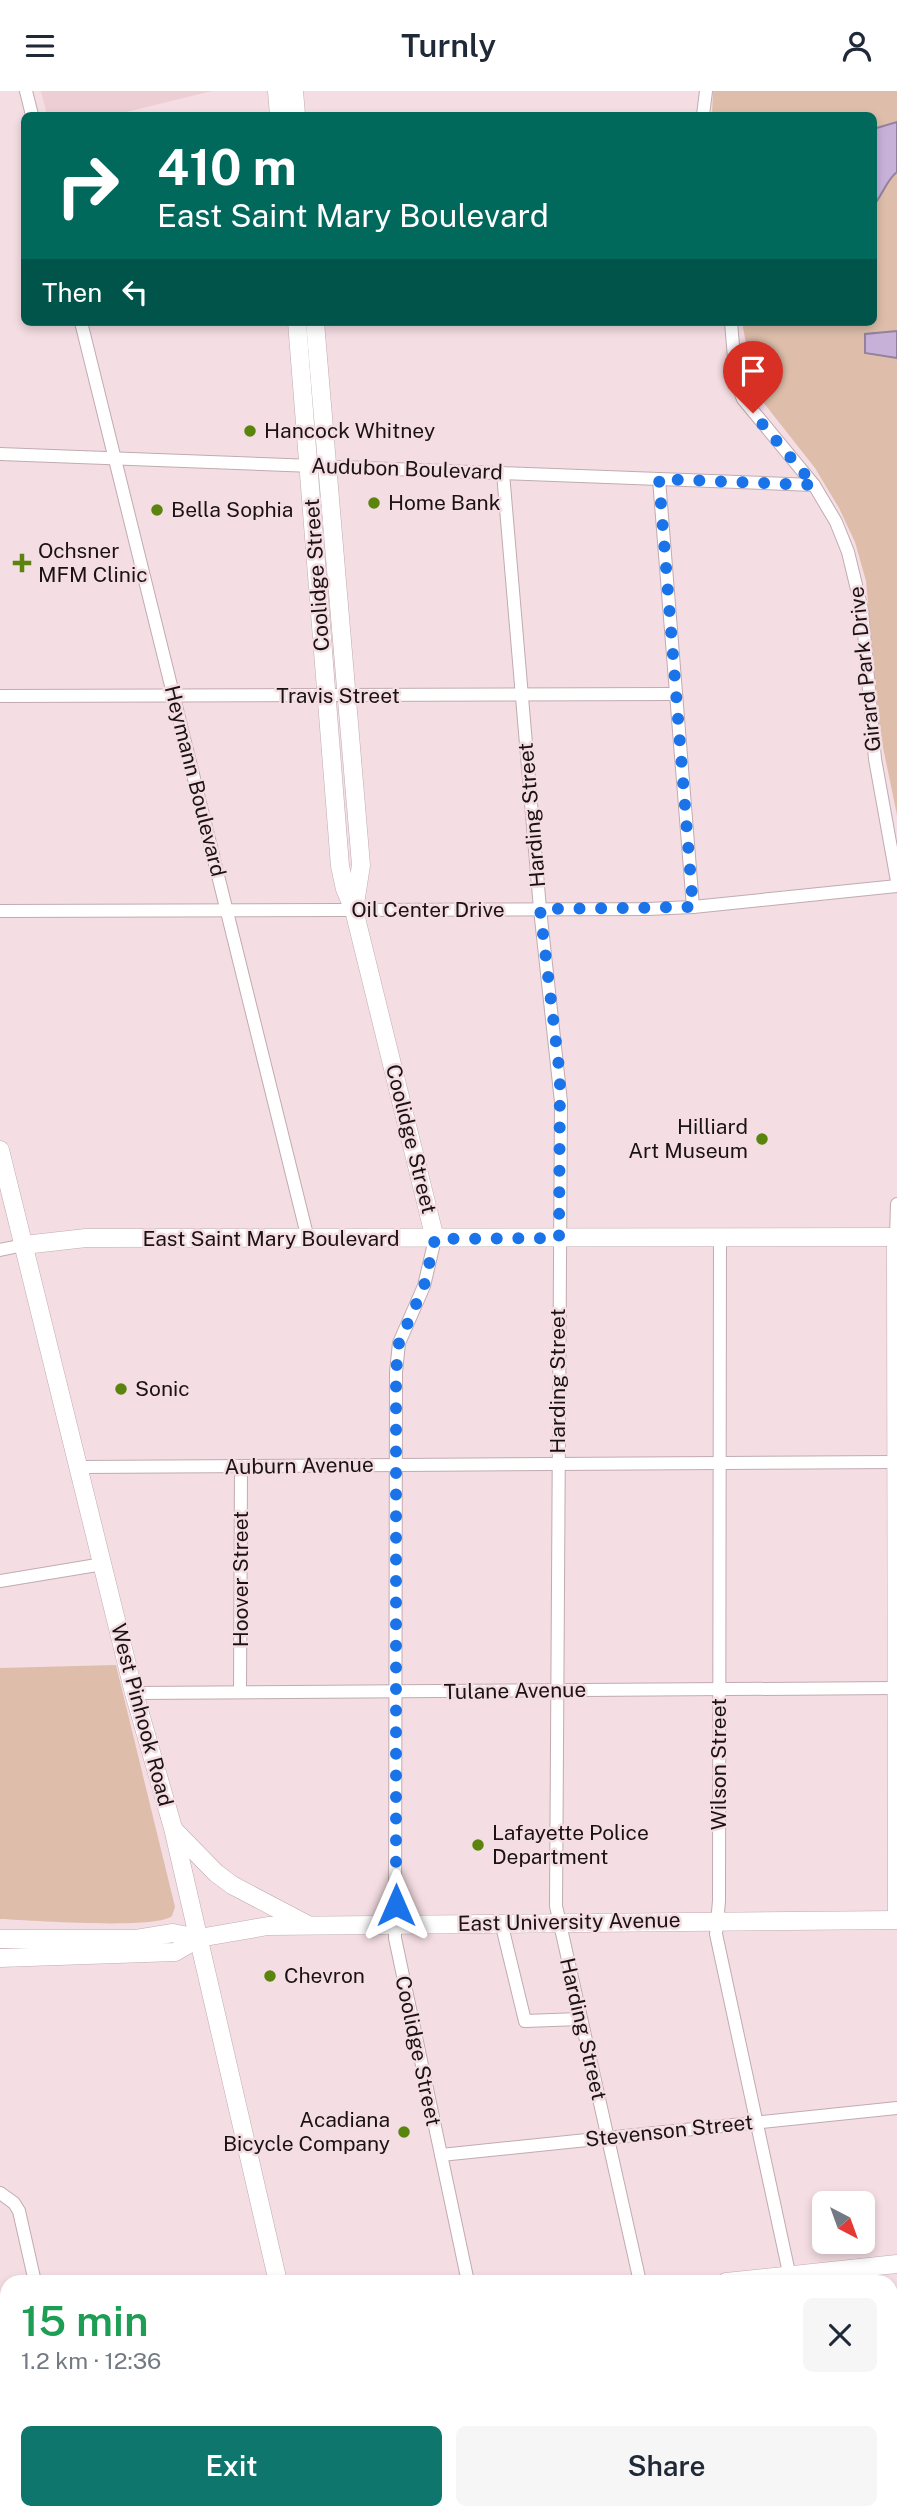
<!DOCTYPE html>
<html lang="en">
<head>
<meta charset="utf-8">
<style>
	:root { --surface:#fff; --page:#f6f6f7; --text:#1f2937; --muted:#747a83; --accent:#0f766e }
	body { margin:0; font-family:"Public Sans",sans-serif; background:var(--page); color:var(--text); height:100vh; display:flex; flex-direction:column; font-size:26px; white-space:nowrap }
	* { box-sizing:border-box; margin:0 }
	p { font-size:23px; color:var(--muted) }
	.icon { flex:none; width:38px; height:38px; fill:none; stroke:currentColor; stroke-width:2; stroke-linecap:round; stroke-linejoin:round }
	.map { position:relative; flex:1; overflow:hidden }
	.sheet { position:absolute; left:0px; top:2184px; width:898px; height:245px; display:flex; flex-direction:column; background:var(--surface); border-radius:21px 21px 0 0; box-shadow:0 4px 10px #0003 }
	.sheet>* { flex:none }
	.guide { position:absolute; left:21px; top:21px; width:856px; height:214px; border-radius:10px; box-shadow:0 4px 10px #0003; background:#00695c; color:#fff; overflow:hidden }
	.needle { width:46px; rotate:139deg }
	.controls { position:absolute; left:812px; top:2100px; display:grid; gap:14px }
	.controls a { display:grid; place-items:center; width:63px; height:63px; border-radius:10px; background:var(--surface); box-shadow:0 4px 10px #0003; font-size:35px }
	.pin { position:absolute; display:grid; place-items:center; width:60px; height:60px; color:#fff; margin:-72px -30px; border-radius:50% 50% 50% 0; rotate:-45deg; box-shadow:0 0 7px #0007 }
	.pin .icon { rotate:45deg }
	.me { position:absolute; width:77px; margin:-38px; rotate:0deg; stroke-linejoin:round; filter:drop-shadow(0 0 5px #0008) }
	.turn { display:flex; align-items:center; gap:24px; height:147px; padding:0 21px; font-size:32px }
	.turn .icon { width:91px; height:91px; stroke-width:2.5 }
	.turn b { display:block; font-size:49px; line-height:60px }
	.then { display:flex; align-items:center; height:66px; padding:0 21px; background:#0003; gap:14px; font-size:26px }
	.round { display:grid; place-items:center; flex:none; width:74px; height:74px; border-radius:10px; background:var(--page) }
	.head { display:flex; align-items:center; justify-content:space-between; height:119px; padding:0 21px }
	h1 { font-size:42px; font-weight:600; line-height:52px; color:#1e9e55 }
	.action { display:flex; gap:14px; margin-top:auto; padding:14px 21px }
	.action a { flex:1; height:80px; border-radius:10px; background:var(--accent); color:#fff; font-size:28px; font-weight:600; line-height:80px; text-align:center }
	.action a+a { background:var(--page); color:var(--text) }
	header { display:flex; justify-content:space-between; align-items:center; height:91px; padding:0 21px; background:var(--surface); font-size:32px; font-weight:600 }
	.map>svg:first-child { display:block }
	.built { fill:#edced5 }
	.green { fill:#debeab }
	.water { fill:#c7b1d8; stroke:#93819d; stroke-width:2 }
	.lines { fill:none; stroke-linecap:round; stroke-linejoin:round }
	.street-casing { stroke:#c1abb0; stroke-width:14 }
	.secondary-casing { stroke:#c1abb0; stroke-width:19 }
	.street { stroke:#fff; stroke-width:12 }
	.secondary { stroke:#fff; stroke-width:18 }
	.route { stroke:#1a73e8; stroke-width:12; stroke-dasharray:0 21.6 }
	.poi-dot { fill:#5a840d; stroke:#f4dde3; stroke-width:2.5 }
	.labels { text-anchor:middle; stroke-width:5; stroke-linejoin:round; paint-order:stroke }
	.poi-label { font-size:21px; fill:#1a1214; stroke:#f4dde3; text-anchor:start }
	.street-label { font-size:21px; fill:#1a1214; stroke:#f4dde3 }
</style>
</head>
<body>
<header><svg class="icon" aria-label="menu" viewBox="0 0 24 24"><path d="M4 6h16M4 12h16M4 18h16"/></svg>Turnly<svg class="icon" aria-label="person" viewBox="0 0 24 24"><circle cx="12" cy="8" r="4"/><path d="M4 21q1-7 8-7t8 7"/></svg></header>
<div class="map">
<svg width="897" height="2429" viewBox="0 0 897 2429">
	<rect width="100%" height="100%" fill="#f4dde3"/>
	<path class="built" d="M 41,0 L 212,0 L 114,24 L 47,24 Z"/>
	<g class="green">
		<path d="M 713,0 L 897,0 L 897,724 L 879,637 L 866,490 L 855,451 L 839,417 L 815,377 L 755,301 L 742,231 L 873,231 L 873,24 L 712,24 Z"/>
		<path d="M 116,1574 L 175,1816 L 172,1825 C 155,1839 29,1829 0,1828 L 0,1577 Z"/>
	</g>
	<g class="water">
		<path d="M 897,31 L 897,81 C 887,88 882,105 873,115 L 873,38 Z"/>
		<path d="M 897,240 L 897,267 L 865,262 L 865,243 Z"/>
	</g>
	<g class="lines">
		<defs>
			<g id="street">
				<path d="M 26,0 L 32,24"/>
				<path d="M 703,24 L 706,0"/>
				<path d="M 81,231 L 308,1148"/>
				<path d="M 731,231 L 736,290 L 743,308 L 814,394 L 836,431 L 848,461 L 862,519 L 875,668 L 897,790"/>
				<path d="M 0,363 L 814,394"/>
				<path d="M 503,382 L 540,818 L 561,1011 L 556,1815 L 640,2191"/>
				<path d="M 659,388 L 693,816"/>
				<path d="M 0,605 L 675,603"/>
				<path d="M 0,820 L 648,818 L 693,816 L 897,795"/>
				<path d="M 720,1146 L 719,1810 L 716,1843 L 791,2191"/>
				<path d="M 896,1146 L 897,1113"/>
				<path d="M 435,1148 L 424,1195 L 399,1252 L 396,1281 L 395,1847 L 468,2191"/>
				<path d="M 0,1159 L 24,1154"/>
				<path d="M 79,1376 L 896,1371"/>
				<path d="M 0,1490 L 103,1473"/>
				<path d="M 240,1601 L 241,1376"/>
				<path d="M 134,1602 L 897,1597"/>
				<path d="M 501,1831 L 525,1930 L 580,1928"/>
				<path d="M 441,2064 L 897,2017"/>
				<path d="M 0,2102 L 14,2112 L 19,2120 L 35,2191"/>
				<path d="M 891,2322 L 897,2322"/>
				<path d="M 101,2422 L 103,2429"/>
				<path d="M 517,2422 L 519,2429"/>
				<path d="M 691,2422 L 692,2429"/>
			</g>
			<g id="secondary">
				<path d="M 277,0 L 279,24"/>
				<path d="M 294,0 L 296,24"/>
				<path d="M 297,231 L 340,775 L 345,798 L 354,819 L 435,1148"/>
				<path d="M 315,231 L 361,774 L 354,819"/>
				<path d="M 0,1059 L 134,1602 L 173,1737 L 278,2191"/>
				<path d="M 896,1146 L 897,1827"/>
				<path d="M 24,1154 L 86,1147 L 897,1146"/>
				<path d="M 174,1739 L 216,1782 L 232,1794 L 306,1833"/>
				<path d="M 0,1848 L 136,1848 L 173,1842 L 199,1847"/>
				<path d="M 0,1867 L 175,1861 L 199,1847 L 268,1835 L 897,1829"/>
				<path d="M 726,2191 L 897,2173"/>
				<path d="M 0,2249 L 7,2251"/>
				<path d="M 337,2422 L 339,2429"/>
			</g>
		</defs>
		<use href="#street" class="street-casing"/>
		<use href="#secondary" class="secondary-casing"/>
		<use href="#street" class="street"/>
		<use href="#secondary" class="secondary"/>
	</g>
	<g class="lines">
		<path class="route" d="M 396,1814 L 396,1281 L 399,1252 L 424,1195 L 435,1148 L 559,1147 L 560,985 L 540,818 L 693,816 L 659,388 L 814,394 L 753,322"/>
	</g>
	<g class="poi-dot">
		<circle cx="250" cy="340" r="7"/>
		<circle cx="374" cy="412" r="7"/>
		<circle cx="157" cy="419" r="7"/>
		<path d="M18.5 461.5h7v7h7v7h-7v7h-7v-7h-7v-7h7z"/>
		<circle cx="762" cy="1048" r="7"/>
		<circle cx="121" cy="1298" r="7"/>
		<circle cx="478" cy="1754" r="7"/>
		<circle cx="270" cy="1885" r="7"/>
		<circle cx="404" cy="2041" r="7"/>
	</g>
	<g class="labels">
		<g class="poi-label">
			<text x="264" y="347">Hancock Whitney</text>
			<text x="388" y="419">Home Bank</text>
			<text x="171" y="426">Bella Sophia</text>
			<text x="38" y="467">Ochsner<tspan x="38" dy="24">MFM Clinic</tspan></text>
			<text x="748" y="1043" text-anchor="end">Hilliard<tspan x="748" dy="24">Art Museum</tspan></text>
			<text x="135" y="1305">Sonic</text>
			<text x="492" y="1749">Lafayette Police<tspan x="492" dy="24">Department</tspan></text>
			<text x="284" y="1892">Chevron</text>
			<text x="390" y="2036" text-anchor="end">Acadiana<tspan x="390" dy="24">Bicycle Company</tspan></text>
		</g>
		<g class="street-label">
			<text transform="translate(407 378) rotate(2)" y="7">Audubon Boulevard</text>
			<text transform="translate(317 484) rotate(-94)" y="7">Coolidge Street</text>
			<text transform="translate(865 578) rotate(-96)" y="7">Girard Park Drive</text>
			<text x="338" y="612">Travis Street</text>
			<text transform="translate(195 690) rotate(76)" y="7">Heymann Boulevard</text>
			<text transform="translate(532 724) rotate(-95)" y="7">Harding Street</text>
			<text x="428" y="826">Oil Center Drive</text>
			<text transform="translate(411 1048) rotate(76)" y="7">Coolidge Street</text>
			<text x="271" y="1155">East Saint Mary Boulevard</text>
			<text transform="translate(558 1290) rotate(-90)" y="7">Harding Street</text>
			<text transform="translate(299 1375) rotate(-1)" y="7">Auburn Avenue</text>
			<text transform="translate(241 1488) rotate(-90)" y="7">Hoover Street</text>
			<text transform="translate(515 1600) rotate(-1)" y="7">Tulane Avenue</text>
			<text transform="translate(142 1624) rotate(75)" y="7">West Pinhook Road</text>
			<text transform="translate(719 1673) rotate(-90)" y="7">Wilson Street</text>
			<text transform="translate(569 1831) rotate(-1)" y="7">East University Avenue</text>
			<text transform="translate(583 1938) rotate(77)" y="7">Harding Street</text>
			<text transform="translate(418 1960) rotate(78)" y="7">Coolidge Street</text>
			<text transform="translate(669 2040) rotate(-6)" y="7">Stevenson Street</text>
		</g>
	</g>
</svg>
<div class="controls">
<a><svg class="needle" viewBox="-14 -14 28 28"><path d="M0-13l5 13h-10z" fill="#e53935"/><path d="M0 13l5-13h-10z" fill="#747a83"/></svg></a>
</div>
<div class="pin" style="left:753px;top:322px;background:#d93025"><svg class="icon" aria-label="arrive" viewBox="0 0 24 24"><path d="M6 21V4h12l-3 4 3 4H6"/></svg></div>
<svg class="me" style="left:396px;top:1814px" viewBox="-20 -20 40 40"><path d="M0-17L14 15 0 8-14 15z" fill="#1a73e8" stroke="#fff" stroke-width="4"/></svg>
<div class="guide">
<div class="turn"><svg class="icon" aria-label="right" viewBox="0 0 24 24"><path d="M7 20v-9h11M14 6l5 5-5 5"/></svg><div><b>410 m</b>East Saint Mary Boulevard</div></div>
<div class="then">Then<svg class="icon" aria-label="left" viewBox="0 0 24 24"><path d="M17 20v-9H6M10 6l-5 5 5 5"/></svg></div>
</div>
<section class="sheet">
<div class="head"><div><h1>15 min</h1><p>1.2 km · 12:36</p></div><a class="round"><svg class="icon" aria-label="close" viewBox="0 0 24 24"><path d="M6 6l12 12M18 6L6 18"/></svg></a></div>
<div class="action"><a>Exit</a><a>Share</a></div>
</section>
</div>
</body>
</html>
